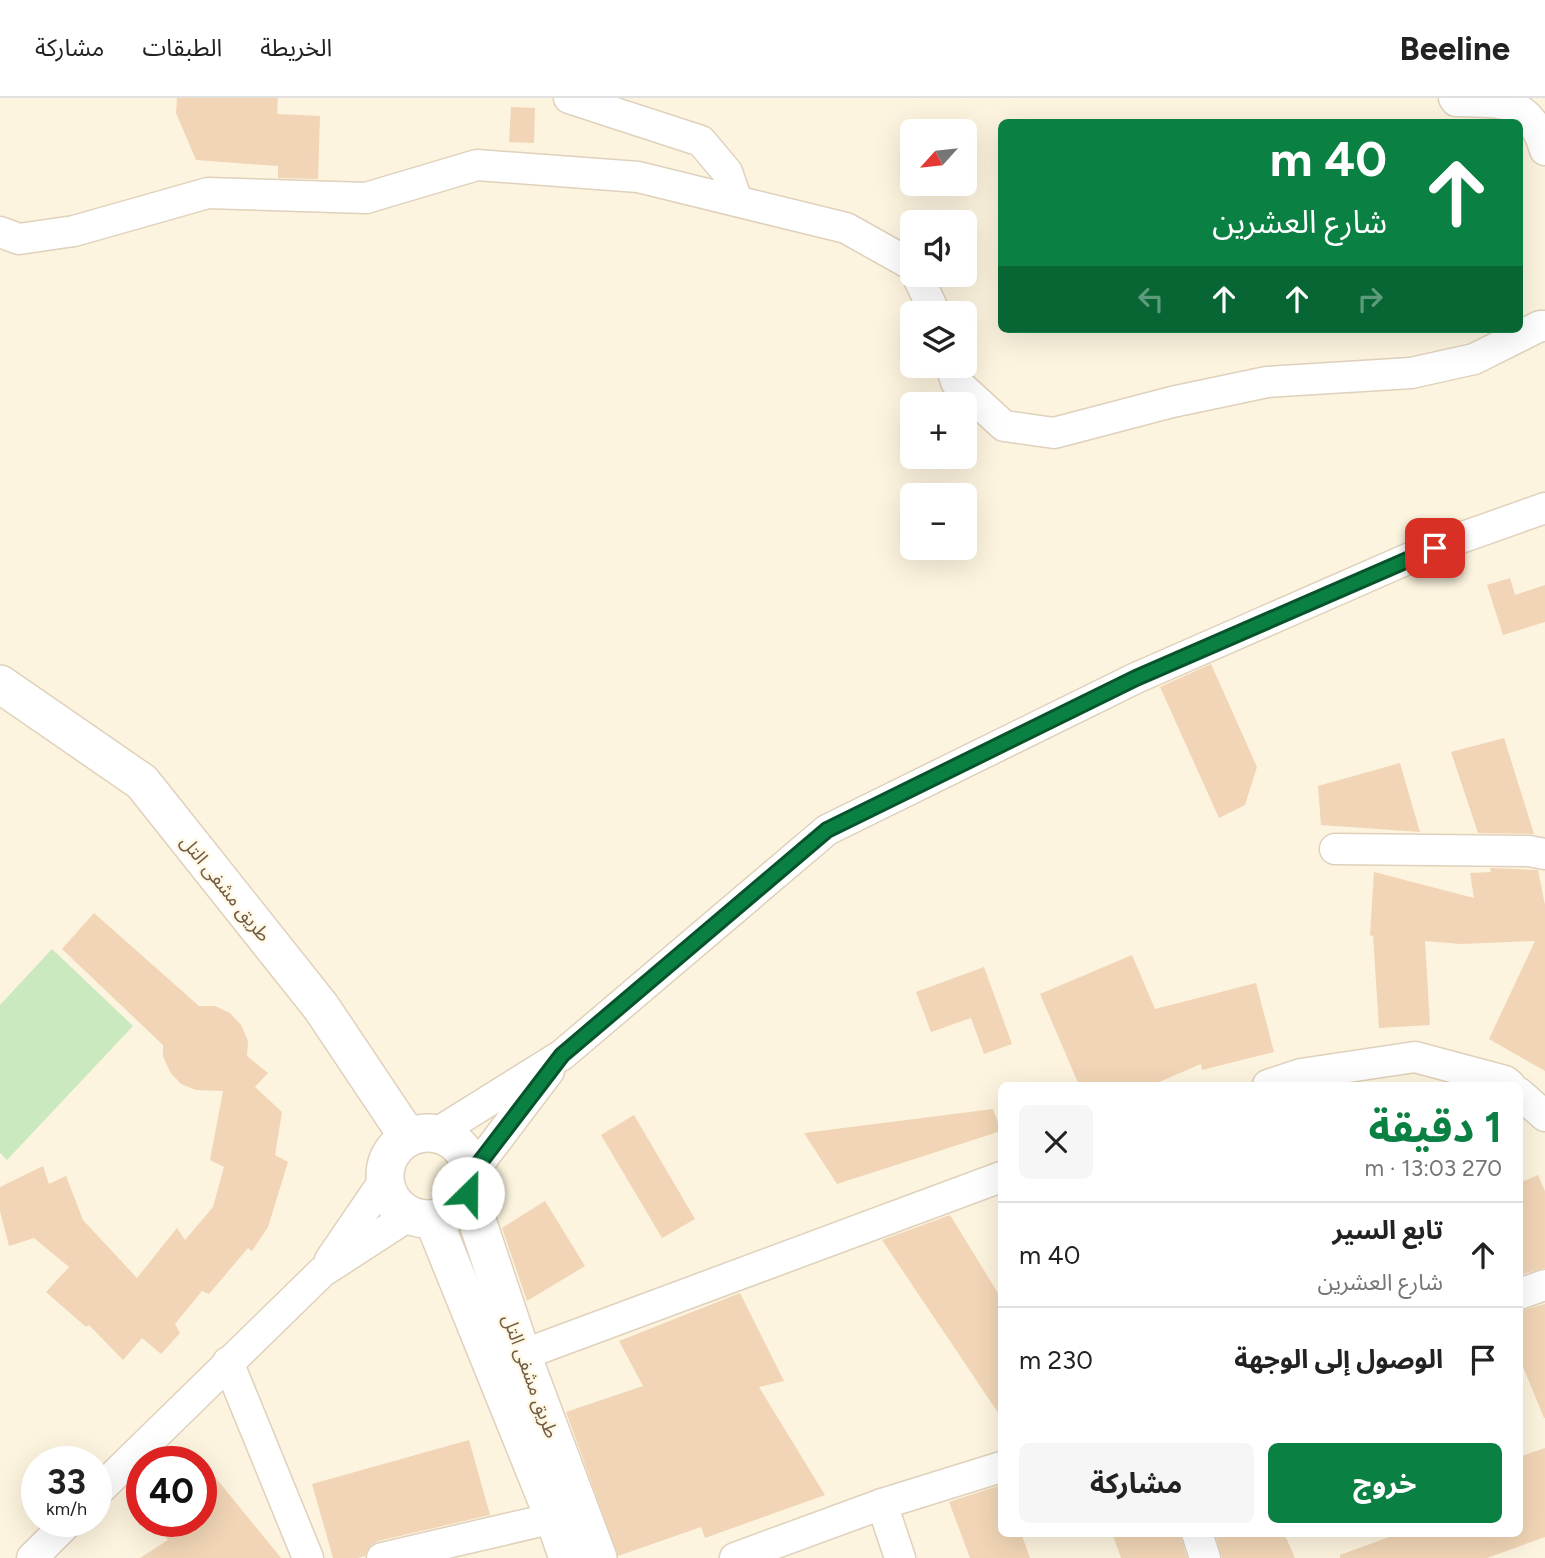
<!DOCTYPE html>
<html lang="ar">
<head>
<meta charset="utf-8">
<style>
	:root { --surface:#fff; --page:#f6f6f6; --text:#222; --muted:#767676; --line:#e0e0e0; --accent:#0b8043 }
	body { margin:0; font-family:Figtree,"Noto Sans Arabic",sans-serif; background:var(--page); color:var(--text); direction:rtl; height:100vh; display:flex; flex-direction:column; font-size:26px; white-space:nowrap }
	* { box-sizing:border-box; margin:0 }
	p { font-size:23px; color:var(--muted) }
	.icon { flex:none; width:38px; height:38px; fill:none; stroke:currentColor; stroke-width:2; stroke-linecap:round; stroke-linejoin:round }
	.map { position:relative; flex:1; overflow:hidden; direction:ltr }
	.drawer { position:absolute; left:998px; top:984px; width:525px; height:455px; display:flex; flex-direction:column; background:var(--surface); border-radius:10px; box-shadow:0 7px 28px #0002; direction:rtl }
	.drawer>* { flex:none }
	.top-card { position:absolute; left:998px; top:21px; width:525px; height:214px; border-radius:10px; box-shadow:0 7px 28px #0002; direction:rtl; background:#0b8043; color:#fff; overflow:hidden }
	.needle { width:46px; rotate:243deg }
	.tools { position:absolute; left:900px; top:21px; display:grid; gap:14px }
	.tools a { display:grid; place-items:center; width:77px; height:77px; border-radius:10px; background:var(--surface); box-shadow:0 7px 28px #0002; font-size:35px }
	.speed { position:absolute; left:21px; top:1348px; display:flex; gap:14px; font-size:35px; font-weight:700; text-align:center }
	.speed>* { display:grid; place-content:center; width:91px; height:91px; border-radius:50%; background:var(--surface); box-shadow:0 7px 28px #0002; line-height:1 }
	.speed small { font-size:18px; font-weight:400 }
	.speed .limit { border:10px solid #d22; background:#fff; color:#111 }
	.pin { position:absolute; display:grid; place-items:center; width:60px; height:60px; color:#fff; margin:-30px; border-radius:14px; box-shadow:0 4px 10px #0006 }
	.me { position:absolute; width:77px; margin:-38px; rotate:23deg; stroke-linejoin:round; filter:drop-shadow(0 0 5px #0008) }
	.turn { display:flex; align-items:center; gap:24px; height:147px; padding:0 21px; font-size:32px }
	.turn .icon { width:91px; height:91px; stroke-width:2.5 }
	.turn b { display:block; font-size:49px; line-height:60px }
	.lanes { display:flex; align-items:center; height:66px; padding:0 21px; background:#0003; justify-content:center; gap:35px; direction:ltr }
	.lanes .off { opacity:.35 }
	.round { display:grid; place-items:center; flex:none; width:74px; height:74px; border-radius:10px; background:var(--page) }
	.summary { display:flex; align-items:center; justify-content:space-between; height:119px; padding:0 21px }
	h1 { font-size:42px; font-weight:700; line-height:52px; color:var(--accent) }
	.primary-button { display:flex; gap:14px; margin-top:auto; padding:14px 21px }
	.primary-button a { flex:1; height:80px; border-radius:10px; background:var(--accent); color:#fff; font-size:28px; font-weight:700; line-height:80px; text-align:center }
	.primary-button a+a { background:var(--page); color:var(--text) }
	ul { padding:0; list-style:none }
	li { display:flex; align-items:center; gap:21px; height:105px; padding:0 21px; border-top:2px solid var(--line) }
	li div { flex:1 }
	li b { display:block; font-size:26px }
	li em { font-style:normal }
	header { display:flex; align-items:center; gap:42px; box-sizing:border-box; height:98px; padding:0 35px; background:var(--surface); border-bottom:2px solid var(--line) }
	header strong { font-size:33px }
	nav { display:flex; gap:38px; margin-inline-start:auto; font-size:24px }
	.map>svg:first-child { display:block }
	.green { fill:#cae9be }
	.building { fill:#f1d5b6 }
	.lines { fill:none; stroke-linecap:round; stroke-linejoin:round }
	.minor-casing { stroke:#dfd1bb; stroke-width:33 }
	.tertiary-casing { stroke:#dfd1bb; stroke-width:40 }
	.minor { stroke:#fff; stroke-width:30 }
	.tertiary { stroke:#fff; stroke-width:37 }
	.route-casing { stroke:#07532c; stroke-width:18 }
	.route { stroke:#0b8043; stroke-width:12 }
	.labels { text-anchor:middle; stroke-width:5; stroke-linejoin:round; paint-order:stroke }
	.street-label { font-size:19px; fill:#715c47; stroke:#fff8e4 }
</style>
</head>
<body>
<header>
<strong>Beeline</strong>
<nav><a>الخريطة</a><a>الطبقات</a><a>مشاركة</a></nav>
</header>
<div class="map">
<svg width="1545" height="1460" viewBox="0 0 1545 1460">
	<rect width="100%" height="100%" fill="#fcf4de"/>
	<path class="green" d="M 52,851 L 133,928 L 7,1062 L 0,1055 L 0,907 Z"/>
	<g class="building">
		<path d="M 177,0 L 278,0 L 277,16 L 320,18 L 318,81 L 278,80 L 278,68 L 196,62 L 176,15 Z"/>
		<path d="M 511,9 L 535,10 L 534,45 L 509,44 Z"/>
		<path d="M 1510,480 L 1515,497 L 1545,487 L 1545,524 L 1503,537 L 1487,487 Z"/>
		<path d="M 1211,566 L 1257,669 L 1245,707 L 1219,720 L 1160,589 Z"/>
		<path d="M 1504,640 L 1534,736 L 1478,735 L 1451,654 Z"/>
		<path d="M 1400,665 L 1420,734 L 1321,727 L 1318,688 Z"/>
		<path d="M 1490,770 L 1538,772 L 1545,807 L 1545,973 L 1489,941 L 1535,843 L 1461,846 L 1425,843 L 1430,927 L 1379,930 L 1373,838 L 1370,837 L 1374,774 L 1474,800 L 1470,775 L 1491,774 Z"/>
		<path d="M 94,815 L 199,908 L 215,908 L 230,915 L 241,927 L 248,943 L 247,958 L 268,975 L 255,989 L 282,1014 L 275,1057 L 288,1064 L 268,1129 L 252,1153 L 248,1150 L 209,1196 L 202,1193 L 175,1226 L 180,1235 L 161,1256 L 142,1240 L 123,1262 L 89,1227 L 86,1229 L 46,1194 L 69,1169 L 34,1140 L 9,1148 L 0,1113 L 0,1089 L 43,1068 L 49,1086 L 66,1078 L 83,1122 L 137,1180 L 177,1130 L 185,1142 L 213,1109 L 224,1069 L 210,1062 L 223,993 L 196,992 L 181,986 L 170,974 L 163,958 L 163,947 L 62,851 Z"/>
		<path d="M 1132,857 L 1155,911 L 1256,885 L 1274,954 L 1202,972 L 1201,966 L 1152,987 L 1079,987 L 1040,896 Z"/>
		<path d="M 984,869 L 1012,946 L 984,956 L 971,920 L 931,934 L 916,894 Z"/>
		<path d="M 993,1011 L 1001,1033 L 837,1086 L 804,1035 Z"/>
		<path d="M 634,1017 L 695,1121 L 662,1140 L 601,1037 Z"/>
		<path d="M 1538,1077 L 1545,1093 L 1545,1170 L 1519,1177 L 1519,1085 Z"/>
		<path d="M 545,1103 L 585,1168 L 527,1203 L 502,1130 Z"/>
		<path d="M 950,1117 L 1001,1200 L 1001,1319 L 882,1142 Z"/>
		<path d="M 740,1195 L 784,1283 L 759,1289 L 825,1397 L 705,1440 L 701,1429 L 618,1458 L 566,1314 L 643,1288 L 619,1243 Z"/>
		<path d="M 1545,1206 L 1545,1320 L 1544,1320 L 1519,1259 L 1519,1213 Z"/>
		<path d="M 469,1342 L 490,1417 L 378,1443 L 370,1448 L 365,1458 L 358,1460 L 333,1460 L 312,1386 Z"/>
		<path d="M 1545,1350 L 1545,1439 L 1487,1460 L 1340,1460 L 1340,1457 L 1400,1435 L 1519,1435 L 1519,1359 Z"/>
		<path d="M 215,1379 L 281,1460 L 140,1460 L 168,1442 L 152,1423 L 201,1423 L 201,1390 Z"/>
		<path d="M 1001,1387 L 1001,1435 L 1021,1435 L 1030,1460 L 970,1460 L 949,1404 Z"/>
		<path d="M 1112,1435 L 1180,1435 L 1187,1460 L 1121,1460 Z"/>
		<path d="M 1215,1435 L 1284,1435 L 1295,1460 L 1222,1460 Z"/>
	</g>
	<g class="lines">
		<defs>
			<g id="minor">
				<path d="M 569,0 L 701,43 L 727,74 L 737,103"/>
				<path d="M 1454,0 L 1456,3 C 1502,4 1530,0 1545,52"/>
				<path d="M 0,134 L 19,141 L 74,133 L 208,95 L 366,100 L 477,67 L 638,79 L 846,130 L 912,167"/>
				<path d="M 917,177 L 935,215"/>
				<path d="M 951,268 L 956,284 L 1004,328 L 1054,335 L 1172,304 L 1267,284 L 1411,275 L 1474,261 L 1540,228 L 1545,228"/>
				<path d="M 1335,751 L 1529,753 L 1545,756"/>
				<path d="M 1268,987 L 1301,976 L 1415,959 L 1505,983 L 1510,987"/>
				<path d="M 1519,995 L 1545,1018"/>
				<path d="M 437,1035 L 562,957 L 827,732 L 1136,580 L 1435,449 L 1545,410"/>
				<path d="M 471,1076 L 549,973"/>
				<path d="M 330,1162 L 384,1083"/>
				<path d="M 1519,1196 L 1545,1187"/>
				<path d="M 522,1257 L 1001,1079"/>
				<path d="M 228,1264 L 308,1460"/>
				<path d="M 96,1395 L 322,1174 L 410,1117"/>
				<path d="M 882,1406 L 900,1460"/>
				<path d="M 1197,1435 L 1205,1460"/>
				<path d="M 32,1460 L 69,1423"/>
				<path d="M 382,1460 L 554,1420"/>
				<path d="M 735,1460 L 882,1406 L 1001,1369"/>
			</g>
			<g id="tertiary">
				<path d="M 0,586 L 142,684 L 321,909 L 408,1039"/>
				<circle cx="428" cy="1078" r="43"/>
				<path d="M 468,1095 L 522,1257 L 598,1460"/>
				<path d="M 433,1121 L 554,1420 L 568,1460"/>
			</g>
		</defs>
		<use href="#minor" class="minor-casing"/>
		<use href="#tertiary" class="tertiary-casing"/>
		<use href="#minor" class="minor"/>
		<use href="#tertiary" class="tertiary"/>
	</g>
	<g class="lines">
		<defs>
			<path id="route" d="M 468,1095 L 471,1076 L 562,957 L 827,732 L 1136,580 L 1435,450"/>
		</defs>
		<use href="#route" class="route-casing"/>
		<use href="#route" class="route"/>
	</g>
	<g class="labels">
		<g class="street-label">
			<text transform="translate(226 790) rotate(51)" y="7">طريق مشفى التل</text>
			<text transform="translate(531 1278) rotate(70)" y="7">طريق مشفى التل</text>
		</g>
	</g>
</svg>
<div class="tools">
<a><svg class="needle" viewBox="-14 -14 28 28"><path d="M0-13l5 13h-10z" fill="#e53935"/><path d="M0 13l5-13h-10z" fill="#767676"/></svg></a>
<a><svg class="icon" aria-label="sound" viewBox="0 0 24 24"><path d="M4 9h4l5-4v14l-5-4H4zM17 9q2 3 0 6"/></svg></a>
<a><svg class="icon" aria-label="layers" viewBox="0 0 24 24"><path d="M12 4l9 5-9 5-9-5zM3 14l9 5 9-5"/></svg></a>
<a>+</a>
<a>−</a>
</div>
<div class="speed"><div>33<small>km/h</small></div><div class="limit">40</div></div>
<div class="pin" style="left:1435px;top:450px;background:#d93025"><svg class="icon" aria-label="arrive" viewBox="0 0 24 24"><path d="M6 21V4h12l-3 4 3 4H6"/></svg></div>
<svg class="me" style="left:468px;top:1095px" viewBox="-20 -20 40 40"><circle r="19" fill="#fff"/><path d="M0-13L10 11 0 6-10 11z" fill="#0b8043"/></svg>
<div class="top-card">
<div class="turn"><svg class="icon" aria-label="ahead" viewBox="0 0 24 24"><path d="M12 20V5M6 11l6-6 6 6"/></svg><div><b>40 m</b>شارع العشرين</div></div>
<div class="lanes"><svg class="icon off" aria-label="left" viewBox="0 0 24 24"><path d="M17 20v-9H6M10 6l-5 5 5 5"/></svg><svg class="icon" aria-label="ahead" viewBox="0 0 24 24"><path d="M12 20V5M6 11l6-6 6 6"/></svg><svg class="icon" aria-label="ahead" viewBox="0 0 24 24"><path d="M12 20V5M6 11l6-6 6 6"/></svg><svg class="icon off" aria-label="right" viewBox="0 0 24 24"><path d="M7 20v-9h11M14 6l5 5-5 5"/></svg></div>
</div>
<section class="drawer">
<div class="summary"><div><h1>1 دقيقة</h1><p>270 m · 13:03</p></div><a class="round"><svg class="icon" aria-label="close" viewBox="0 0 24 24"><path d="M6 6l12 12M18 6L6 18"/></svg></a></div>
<ul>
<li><svg class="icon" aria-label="ahead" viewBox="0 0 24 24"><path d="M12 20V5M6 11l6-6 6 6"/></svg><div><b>تابع السير</b><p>شارع العشرين</p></div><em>40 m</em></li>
<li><svg class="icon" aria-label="arrive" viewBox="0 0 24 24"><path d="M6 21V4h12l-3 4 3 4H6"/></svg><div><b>الوصول إلى الوجهة</b></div><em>230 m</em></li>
</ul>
<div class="primary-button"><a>خروج</a><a>مشاركة</a></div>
</section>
</div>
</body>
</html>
